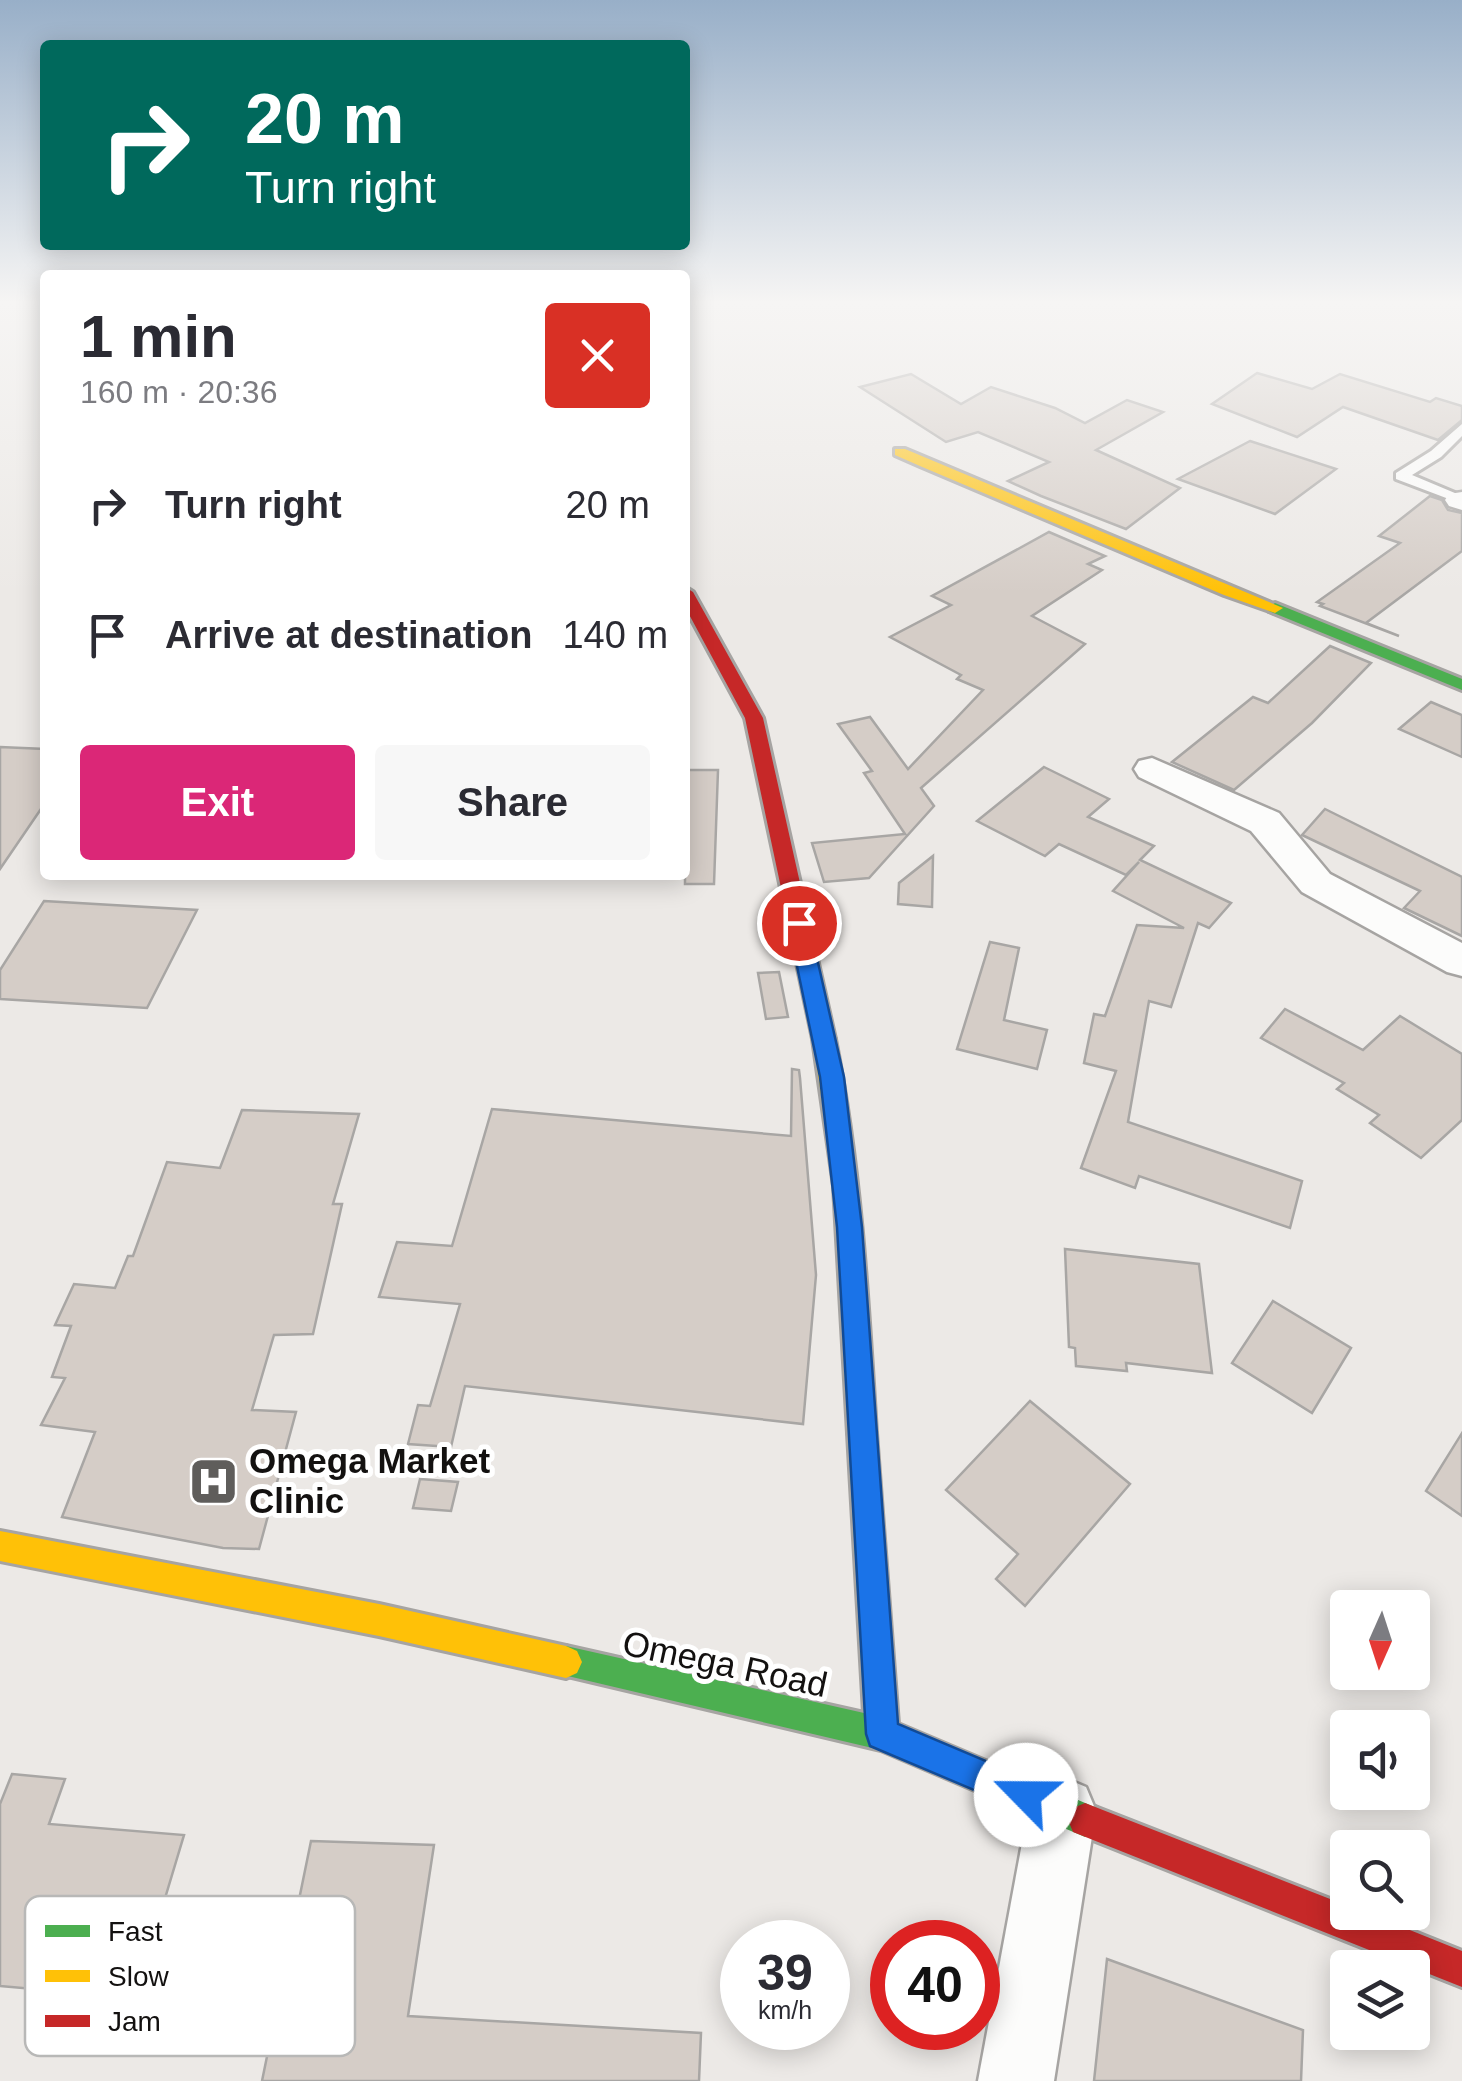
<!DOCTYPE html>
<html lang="en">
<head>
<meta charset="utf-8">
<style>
	:root { --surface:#fff; --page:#f7f7f7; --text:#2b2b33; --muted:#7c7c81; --accent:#db2777 }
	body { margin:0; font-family:Arial,sans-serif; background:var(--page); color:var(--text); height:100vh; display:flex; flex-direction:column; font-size:38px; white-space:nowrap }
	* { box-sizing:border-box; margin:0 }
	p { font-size:32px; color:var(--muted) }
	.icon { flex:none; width:55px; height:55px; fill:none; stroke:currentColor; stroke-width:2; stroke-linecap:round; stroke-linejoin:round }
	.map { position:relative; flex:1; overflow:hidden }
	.side { position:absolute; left:40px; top:270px; width:650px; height:610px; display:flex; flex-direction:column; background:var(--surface); border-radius:10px; box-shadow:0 5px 25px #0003 }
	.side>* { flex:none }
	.guide { position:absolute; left:40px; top:40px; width:650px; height:210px; border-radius:10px; box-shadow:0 5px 25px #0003; background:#00695c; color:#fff; overflow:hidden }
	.needle { width:65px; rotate:183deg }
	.tools { position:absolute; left:1330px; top:1590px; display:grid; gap:20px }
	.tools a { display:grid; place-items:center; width:100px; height:100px; border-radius:10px; background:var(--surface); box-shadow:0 5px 25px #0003; font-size:50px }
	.speed { position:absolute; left:720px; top:1920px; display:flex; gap:20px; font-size:50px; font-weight:700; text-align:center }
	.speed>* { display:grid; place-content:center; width:130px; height:130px; border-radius:50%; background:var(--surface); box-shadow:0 5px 25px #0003; line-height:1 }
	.speed small { font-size:25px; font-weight:400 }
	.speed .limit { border:15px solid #d22; background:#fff; color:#111 }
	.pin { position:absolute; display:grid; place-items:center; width:85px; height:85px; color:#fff; margin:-42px; border:5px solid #fff; border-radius:50%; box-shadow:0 2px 10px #0007 }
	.me { position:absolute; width:110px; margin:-55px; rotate:293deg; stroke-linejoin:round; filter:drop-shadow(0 0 8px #0008) }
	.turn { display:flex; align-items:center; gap:35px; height:210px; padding:0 40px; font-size:45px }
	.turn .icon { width:130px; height:130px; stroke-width:2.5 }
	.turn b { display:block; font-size:70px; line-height:85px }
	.round { display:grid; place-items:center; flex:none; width:105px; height:105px; border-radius:10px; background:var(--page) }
	.head { display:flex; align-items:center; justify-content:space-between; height:170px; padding:0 40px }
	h1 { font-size:60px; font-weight:700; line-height:75px }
	.primary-button { display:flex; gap:20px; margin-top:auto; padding:20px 40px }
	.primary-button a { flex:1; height:115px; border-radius:10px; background:var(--accent); color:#fff; font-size:40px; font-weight:700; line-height:115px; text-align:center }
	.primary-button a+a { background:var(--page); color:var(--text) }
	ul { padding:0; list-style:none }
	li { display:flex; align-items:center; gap:30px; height:130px; padding:0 40px }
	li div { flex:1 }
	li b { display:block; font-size:38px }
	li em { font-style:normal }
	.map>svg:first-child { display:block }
	.building { fill:#d5cdc7; stroke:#a8a6a4; stroke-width:2.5 }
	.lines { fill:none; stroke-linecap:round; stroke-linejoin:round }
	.lane-casing { stroke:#a6a4a2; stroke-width:6 }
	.street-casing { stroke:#a6a4a2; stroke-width:5 }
	.fast-casing { stroke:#a6a4a2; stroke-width:6 }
	.slow-casing { stroke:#a6a4a2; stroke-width:6 }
	.jam-casing { stroke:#a6a4a2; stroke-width:6 }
	.lane { fill:#fcfcfb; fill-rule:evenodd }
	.street { fill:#fcfcfb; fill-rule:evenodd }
	.fast { fill:#4caf50; fill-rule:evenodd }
	.slow { fill:#ffc107; fill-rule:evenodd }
	.jam { fill:#c62828; fill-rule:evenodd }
	.route { fill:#1a73e8; stroke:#114b97; stroke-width:2.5 }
	.labels { text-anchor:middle; stroke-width:10; stroke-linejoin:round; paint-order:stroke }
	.near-poi-label { font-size:35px; font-weight:bold; fill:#131110; stroke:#fff; text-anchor:start }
	.near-street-label { font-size:35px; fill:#131110; stroke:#fff }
	.key { fill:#fff; stroke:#b8b8b7; stroke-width:2.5 }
	.key-label { font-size:28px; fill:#131110 }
</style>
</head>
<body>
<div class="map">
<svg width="1462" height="2081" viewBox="0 0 1462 2081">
	<rect width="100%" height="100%" fill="#ece9e6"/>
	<g class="building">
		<path d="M 1257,373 L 1312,389 L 1340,374 L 1430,402 L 1436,398 L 1462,406 L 1462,420 L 1438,440 L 1343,407 L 1297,437 L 1212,404 Z"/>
		<path d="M 911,374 L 961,404 L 991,387 L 1055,408 L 1085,423 L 1127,400 L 1163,412 L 1096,450 L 1180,488 L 1126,529 L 1041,496 L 1008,481 L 1049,462 L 978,432 L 946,442 L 860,387 Z"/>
		<path d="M 1250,441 L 1336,469 L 1275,514 L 1178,479 Z"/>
		<path d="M 1430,496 L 1442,500 L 1448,510 L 1462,513 L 1462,551 L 1366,623 L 1399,636 L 1320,606 L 1323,604 L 1317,602 L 1400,543 L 1379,536 Z"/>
		<path d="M 1049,532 L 1105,556 L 1088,564 L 1102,570 L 1032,616 L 1085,644 L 921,788 L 934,806 L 869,878 L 824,882 L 812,843 L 905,834 L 864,773 L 872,771 L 838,724 L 870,717 L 908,769 L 983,690 L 957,679 L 961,675 L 890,637 L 951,605 L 932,596 Z"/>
		<path d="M 1330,646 L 1371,663 L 1312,723 L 1234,790 L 1172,762 L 1253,697 L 1268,703 Z"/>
		<path d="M 1431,702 L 1462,715 L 1462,757 L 1399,729 Z"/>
		<path d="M 0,747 L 45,749 L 45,803 L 0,869 Z"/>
		<path d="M 1044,767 L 1109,799 L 1088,817 L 1154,846 L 1140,860 L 1231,903 L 1209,928 L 1198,923 L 1171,1007 L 1149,1001 L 1128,1122 L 1302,1181 L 1290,1228 L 1139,1176 L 1135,1188 L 1081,1168 L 1116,1071 L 1084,1063 L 1094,1014 L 1105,1016 L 1137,925 L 1184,928 L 1113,891 L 1139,862 L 1126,875 L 1059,844 L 1045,856 L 977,821 Z"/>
		<path d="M 685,770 L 718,770 L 714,884 L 685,884 Z"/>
		<path d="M 1325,809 L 1462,877 L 1462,936 L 1404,908 L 1420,891 L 1302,835 Z"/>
		<path d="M 933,856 L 932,907 L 898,904 L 899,883 Z"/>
		<path d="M 44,901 L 197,910 L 147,1008 L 0,999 L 0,970 Z"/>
		<path d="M 990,942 L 1019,948 L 1004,1020 L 1047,1030 L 1037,1069 L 957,1049 Z"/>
		<path d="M 779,972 L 788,1017 L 766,1019 L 758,973 Z"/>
		<path d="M 1285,1009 L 1363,1050 L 1400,1016 L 1462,1054 L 1462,1120 L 1421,1158 L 1370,1123 L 1379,1115 L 1337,1089 L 1344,1083 L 1261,1038 Z"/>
		<path d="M 792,1069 L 799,1070 L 800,1078 L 816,1275 L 803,1424 L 465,1386 L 451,1447 L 408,1444 L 418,1405 L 430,1406 L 460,1304 L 379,1297 L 397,1242 L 452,1246 L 492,1109 L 791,1136 Z"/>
		<path d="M 242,1110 L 359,1114 L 333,1204 L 342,1204 L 313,1334 L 274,1335 L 252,1410 L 296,1412 L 259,1549 L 223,1548 L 62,1517 L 95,1432 L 41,1425 L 65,1378 L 52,1377 L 71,1326 L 55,1325 L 74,1284 L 115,1288 L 128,1256 L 133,1256 L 167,1162 L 220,1168 Z"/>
		<path d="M 1065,1249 L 1199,1264 L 1212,1373 L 1126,1363 L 1127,1371 L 1076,1366 L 1075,1348 L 1069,1347 Z"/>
		<path d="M 1273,1301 L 1351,1348 L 1312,1413 L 1232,1363 Z"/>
		<path d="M 1030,1401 L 1130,1484 L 1025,1606 L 996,1579 L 1018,1554 L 946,1490 Z"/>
		<path d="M 1462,1433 L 1462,1516 L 1426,1491 Z"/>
		<path d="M 420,1479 L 458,1482 L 451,1511 L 413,1508 Z"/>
		<path d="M 12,1774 L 65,1779 L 49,1824 L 184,1835 L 135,1998 L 0,1986 L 0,1804 Z"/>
		<path d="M 311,1841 L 434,1845 L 408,2016 L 701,2033 L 699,2081 L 262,2081 Z"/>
		<path d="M 1107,1959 L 1303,2030 L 1301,2081 L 1094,2081 Z"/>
	</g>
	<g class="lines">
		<defs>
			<path id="lane" d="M 1462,424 L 1462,436 L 1441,457 L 1412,475 L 1462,496 L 1462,504 L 1396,479 L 1396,473 L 1431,451 Z"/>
			<g id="street">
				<path d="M 1462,492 L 1462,510 L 1449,506 L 1445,500 L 1449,494 Z"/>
				<path d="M 1152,758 L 1279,813 L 1330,874 L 1462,943 L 1462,976 L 1447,972 L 1302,892 L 1251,831 L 1139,777 L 1134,769 L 1139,761 Z"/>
				<path d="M 1062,1777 L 1086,1787 L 1096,1811 L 1054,2081 L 978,2081 L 1028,1811 L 1038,1787 Z"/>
			</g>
			<g id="fast">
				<path d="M 1275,603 L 1462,679 L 1462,690 L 1269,611 L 1267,608 Z"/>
				<path d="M 862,1420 L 872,1424 L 876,1433 L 898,1724 L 1097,1808 L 1102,1820 L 1097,1832 L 1085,1837 L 881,1750 L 555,1673 L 550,1662 L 555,1651 L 566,1646 L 864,1713 L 848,1433 L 852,1424 Z"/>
			</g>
			<g id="slow">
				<path d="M 895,449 L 905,449 L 1283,608 L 1275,613 L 1224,595 L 920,466 L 895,455 Z"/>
				<path d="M 824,1031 L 835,1039 C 861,1169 868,1301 876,1433 L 872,1442 L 862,1446 L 852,1442 L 848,1433 L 834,1186 L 813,1039 Z"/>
				<path d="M 0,1531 L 379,1604 L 566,1646 L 577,1651 L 582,1662 L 577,1673 L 566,1678 L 379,1636 L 0,1561 Z"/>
			</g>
			<g id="jam">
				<path d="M 685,587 L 693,592 L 763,718 L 835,1039 L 832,1045 L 824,1047 L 813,1039 L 745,718 L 685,607 Z"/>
				<path d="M 1085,1803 L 1348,1906 L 1348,1912 L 1365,1912 L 1462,1951 L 1462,1987 L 1073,1832 L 1068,1820 L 1073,1808 Z"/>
			</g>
		</defs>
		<use href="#lane" class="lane-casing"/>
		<use href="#street" class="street-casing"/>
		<use href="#fast" class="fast-casing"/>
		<use href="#slow" class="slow-casing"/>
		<use href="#jam" class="jam-casing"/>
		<use href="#lane" class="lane"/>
		<use href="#street" class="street"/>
		<use href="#fast" class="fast"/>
		<use href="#slow" class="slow"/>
		<use href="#jam" class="jam"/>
	</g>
	<linearGradient id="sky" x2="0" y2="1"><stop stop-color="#98afc8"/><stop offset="0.51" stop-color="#f6f5f4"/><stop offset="1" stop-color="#f6f5f4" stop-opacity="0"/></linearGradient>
	<rect width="1462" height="593" fill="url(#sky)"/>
	<path class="route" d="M 799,916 L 809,923 L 844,1077 L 862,1227 L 898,1724 L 1038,1783 L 1043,1795 L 1038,1807 L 1026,1812 L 870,1746 L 866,1734 L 837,1227 L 820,1077 L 788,923 Z"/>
	<defs>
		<symbol id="hospital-square" viewBox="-11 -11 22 22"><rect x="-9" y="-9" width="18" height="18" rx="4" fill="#5f5d5b" stroke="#fff"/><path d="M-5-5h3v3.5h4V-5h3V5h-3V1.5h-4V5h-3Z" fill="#fff"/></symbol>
	</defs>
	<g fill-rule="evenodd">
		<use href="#hospital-square" x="186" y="1454" width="55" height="55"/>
	</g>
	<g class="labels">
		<g class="near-poi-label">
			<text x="249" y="1473">Omega Market<tspan x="249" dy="40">Clinic</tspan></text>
		</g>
		<g class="near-street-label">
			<text transform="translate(725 1664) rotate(12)" y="12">Omega Road</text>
		</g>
	</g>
	<rect x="25" y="1896" width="330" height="160" rx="15" class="key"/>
	<rect x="45" y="1925" width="45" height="12" fill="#4caf50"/>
	<rect x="45" y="1970" width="45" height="12" fill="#ffc107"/>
	<rect x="45" y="2015" width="45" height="12" fill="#c62828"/>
	<g class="key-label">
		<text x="108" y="1941">Fast</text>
		<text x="108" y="1986">Slow</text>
		<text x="108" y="2031">Jam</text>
	</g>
</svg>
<div class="tools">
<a><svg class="needle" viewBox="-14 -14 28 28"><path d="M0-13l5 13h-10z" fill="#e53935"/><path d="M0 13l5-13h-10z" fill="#7c7c81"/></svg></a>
<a><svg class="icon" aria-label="sound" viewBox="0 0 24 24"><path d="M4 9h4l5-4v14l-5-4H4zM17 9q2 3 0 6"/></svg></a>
<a><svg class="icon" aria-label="search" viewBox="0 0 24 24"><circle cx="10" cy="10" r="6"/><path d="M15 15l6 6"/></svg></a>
<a><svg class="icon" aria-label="layers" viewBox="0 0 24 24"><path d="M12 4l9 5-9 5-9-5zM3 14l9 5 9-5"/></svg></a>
</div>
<div class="speed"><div>39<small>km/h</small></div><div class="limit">40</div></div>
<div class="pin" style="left:799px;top:923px;background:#d93025"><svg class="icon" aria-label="arrive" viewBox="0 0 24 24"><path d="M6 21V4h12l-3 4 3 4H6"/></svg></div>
<svg class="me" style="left:1026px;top:1795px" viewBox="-20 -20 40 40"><circle r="19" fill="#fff"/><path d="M0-13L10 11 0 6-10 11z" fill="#1a73e8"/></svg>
<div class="guide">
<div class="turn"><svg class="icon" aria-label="right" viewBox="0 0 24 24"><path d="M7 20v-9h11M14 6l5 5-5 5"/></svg><div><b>20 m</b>Turn right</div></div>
</div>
<section class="side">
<div class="head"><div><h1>1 min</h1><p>160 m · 20:36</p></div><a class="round" style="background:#d93025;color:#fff"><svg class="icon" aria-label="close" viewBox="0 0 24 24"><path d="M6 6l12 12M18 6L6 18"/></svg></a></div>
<ul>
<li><svg class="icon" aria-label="right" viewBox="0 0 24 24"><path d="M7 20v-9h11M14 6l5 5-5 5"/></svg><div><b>Turn right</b></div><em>20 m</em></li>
<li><svg class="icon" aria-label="arrive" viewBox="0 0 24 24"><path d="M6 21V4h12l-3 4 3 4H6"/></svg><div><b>Arrive at destination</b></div><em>140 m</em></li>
</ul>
<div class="primary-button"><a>Exit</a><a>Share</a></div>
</section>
</div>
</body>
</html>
